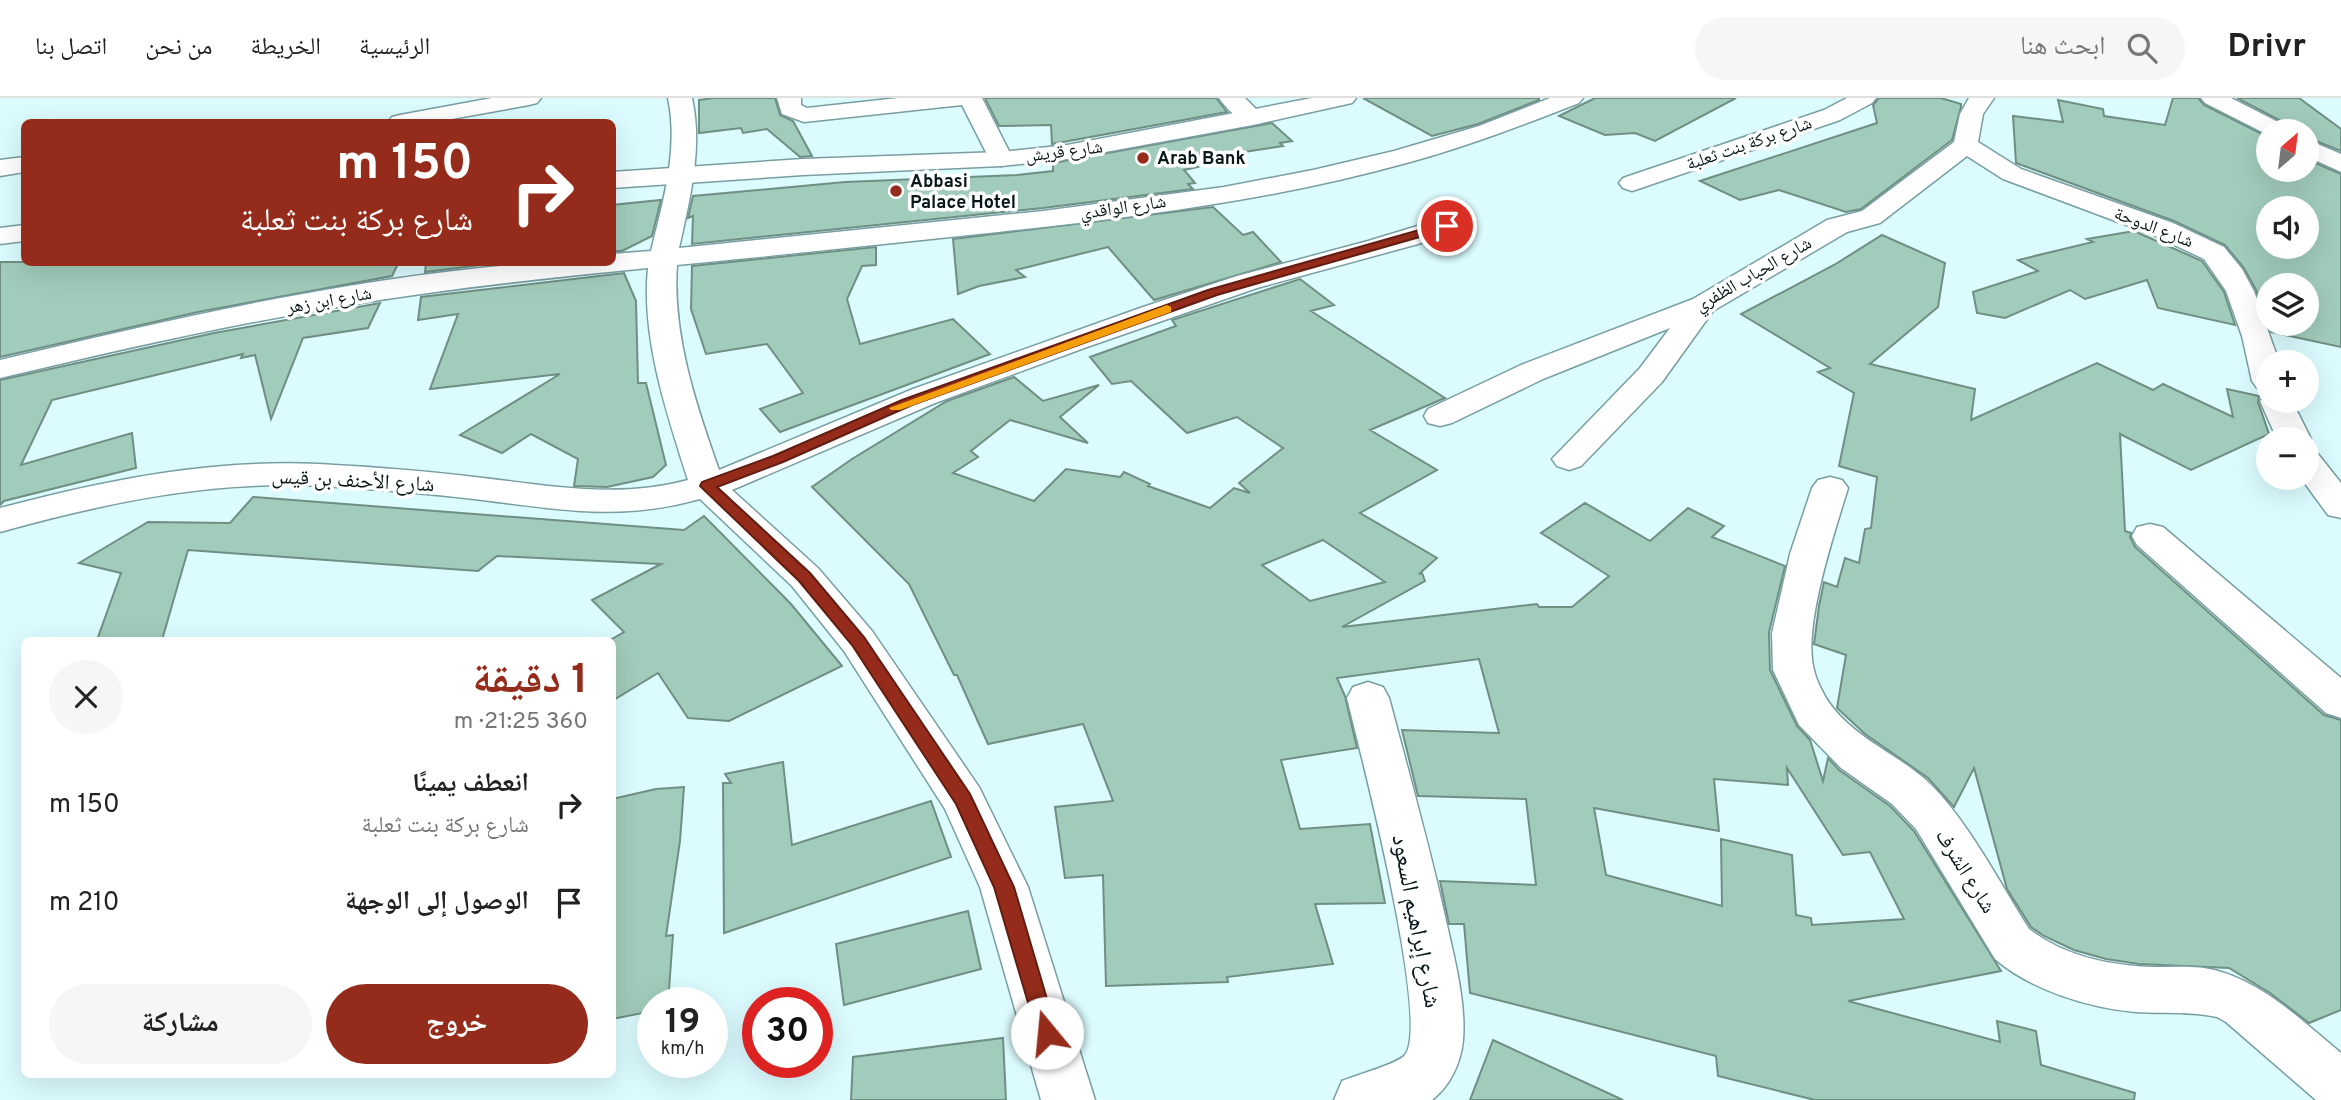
<!DOCTYPE html>
<html lang="ar">
<head>
<meta charset="utf-8">
<style>
	:root { --surface:#fff; --page:#f6f6f6; --text:#222; --muted:#767676; --line:#e0e0e0; --accent:#952c1b }
	body { margin:0; font-family:Overpass,"Noto Naskh Arabic",sans-serif; background:var(--page); color:var(--text); direction:rtl; height:100vh; display:flex; flex-direction:column; font-size:26px; white-space:nowrap }
	* { box-sizing:border-box; margin:0 }
	p { font-size:23px; color:var(--muted) }
	.icon { flex:none; width:38px; height:38px; fill:none; stroke:currentColor; stroke-width:2; stroke-linecap:round; stroke-linejoin:round }
	.map { position:relative; flex:1; overflow:hidden; direction:ltr }
	.panel { position:absolute; left:21px; top:539px; width:595px; height:441px; display:flex; flex-direction:column; background:var(--surface); border-radius:10px; box-shadow:0 7px 28px #0002; direction:rtl }
	.panel>* { flex:none }
	.top-card { position:absolute; left:21px; top:21px; width:595px; height:147px; border-radius:10px; box-shadow:0 7px 28px #0002; direction:rtl; background:#952c1b; color:#fff; overflow:hidden }
	.needle { width:46px; rotate:28deg }
	.fabs { position:absolute; left:2256px; top:21px; display:grid; gap:14px }
	.fabs a { display:grid; place-items:center; width:63px; height:63px; border-radius:50%; background:var(--surface); box-shadow:0 7px 28px #0002; font-size:35px }
	.speed { position:absolute; left:637px; top:889px; display:flex; gap:14px; font-size:35px; font-weight:700; text-align:center }
	.speed>* { display:grid; place-content:center; width:91px; height:91px; border-radius:50%; background:var(--surface); box-shadow:0 7px 28px #0002; line-height:1 }
	.speed small { font-size:18px; font-weight:400 }
	.speed .limit { border:10px solid #d22; background:#fff; color:#111 }
	.pin { position:absolute; display:grid; place-items:center; width:60px; height:60px; color:#fff; margin:-30px; border:4px solid #fff; border-radius:50%; box-shadow:0 2px 7px #0007 }
	.me { position:absolute; width:77px; margin:-38px; rotate:343deg; stroke-linejoin:round; filter:drop-shadow(0 0 5px #0008) }
	.turn { display:flex; align-items:center; gap:24px; height:147px; padding:0 28px; font-size:32px }
	.turn .icon { width:91px; height:91px; stroke-width:2.5 }
	.turn b { display:block; font-size:49px; line-height:60px }
	.round { display:grid; place-items:center; flex:none; width:74px; height:74px; border-radius:37px; background:var(--page) }
	.headline { display:flex; align-items:center; justify-content:space-between; height:119px; padding:0 28px }
	h1 { font-size:42px; font-weight:700; line-height:52px; color:var(--accent) }
	.cta { display:flex; gap:14px; margin-top:auto; padding:14px 28px }
	.cta a { flex:1; height:80px; border-radius:42px; background:var(--accent); color:#fff; font-size:28px; font-weight:700; line-height:80px; text-align:center }
	.cta a+a { background:var(--page); color:var(--text) }
	ul { padding:0; list-style:none }
	li { display:flex; align-items:center; gap:21px; height:98px; padding:0 28px }
	li div { flex:1 }
	li b { display:block; font-size:26px }
	li em { font-style:normal }
	header { display:flex; align-items:center; gap:42px; box-sizing:border-box; height:98px; padding:0 35px; background:var(--surface); border-bottom:2px solid var(--line) }
	header strong { font-size:33px }
	nav { display:flex; gap:38px; margin-inline-start:auto; font-size:24px }
	.search { width:490px; height:63px; background:var(--page); display:flex; align-items:center; gap:18px; box-sizing:border-box; padding:0 24px; border-radius:38px; color:var(--muted); font-size:26px }
	.map>svg:first-child { display:block }
	.building { fill:#a1cbbb; stroke:#6f8f83; stroke-width:2; fill-rule:evenodd }
	.lines { fill:none; stroke-linecap:round; stroke-linejoin:round }
	.street-casing { stroke:#789ea2; stroke-width:3 }
	.primary-casing { stroke:#789ea2; stroke-width:3 }
	.street { fill:#fff; fill-rule:evenodd }
	.primary { fill:#fff; fill-rule:evenodd }
	.route { fill:#952c1b; stroke:#611d12; stroke-width:2 }
	.slow { fill:#f59e0b }
	.poi-dot { fill:#952c1b; stroke:#fff; stroke-width:2.5 }
	.labels { text-anchor:middle; stroke-width:7; stroke-linejoin:round; paint-order:stroke }
	.far-street-label { font-size:18px; fill:#081718; stroke:#fff }
	.far-poi-label { font-size:18px; font-weight:bold; fill:#081718; stroke:#fff; text-anchor:start }
	.street-label { font-size:21px; fill:#081718; stroke:#fff }
	.near-street-label { font-size:24px; fill:#081718; stroke:#fff }
</style>
</head>
<body>
<header>
<strong>Drivr</strong>
<div class="search"><svg class="icon" aria-label="search" viewBox="0 0 24 24"><circle cx="10" cy="10" r="6"/><path d="M15 15l6 6"/></svg>ابحث هنا</div>
<nav><a>الرئيسية</a><a>الخريطة</a><a>من نحن</a><a>اتصل بنا</a></nav>
</header>
<div class="map">
<svg width="2341" height="1002" viewBox="0 0 2341 1002">
	<rect width="100%" height="100%" fill="#dbfbfe"/>
	<g class="building">
		<path d="M 714,0 L 775,0 L 780,17 L 793,23 L 812,58 L 800,59 L 767,31 L 743,35 L 741,30 L 699,35 L 699,2 Z"/>
		<path d="M 985,0 L 1216,0 L 1227,14 L 1052,46 L 1051,27 L 999,28 Z"/>
		<path d="M 1363,0 L 1539,0 L 1539,2 L 1478,26 L 1432,38 Z"/>
		<path d="M 1595,0 L 1736,0 L 1655,43 L 1635,35 L 1605,37 L 1559,18 Z"/>
		<path d="M 1879,0 L 1941,0 L 1961,6 L 1961,9 L 1952,42 L 1861,111 L 1846,114 L 1779,92 L 1740,102 L 1700,83 L 1877,25 L 1873,7 Z"/>
		<path d="M 2173,0 L 2198,0 L 2204,7 L 2268,39 L 2268,72 L 2306,72 L 2306,61 L 2341,76 L 2341,249 L 2271,234 L 2268,226 L 2306,226 L 2306,187 L 2268,187 L 2268,225 L 2256,192 L 2244,170 L 2225,147 L 2174,123 L 2016,65 L 2013,18 L 2063,24 L 2058,2 L 2103,11 L 2104,18 L 2165,27 ZM 2268,110 L 2306,110 L 2306,149 L 2268,149 Z"/>
		<path d="M 2237,0 L 2299,0 L 2341,31 L 2341,53 L 2306,39 L 2306,33 L 2293,33 L 2287,26 Z"/>
		<path d="M 1272,25 L 1292,43 L 1280,45 L 1283,48 L 1191,62 L 1198,69 L 1184,72 L 1195,85 L 1188,86 L 1193,91 L 1043,110 L 692,146 L 693,118 L 688,120 L 693,98 L 845,84 L 1017,77 L 1053,73 L 1053,65 Z"/>
		<path d="M 661,102 L 652,138 L 622,153 L 612,153 L 612,107 Z"/>
		<path d="M 1213,109 L 1243,137 L 1253,134 L 1281,164 L 1154,202 L 1108,149 L 1016,172 L 1025,179 L 979,188 L 958,196 L 953,141 Z"/>
		<path d="M 2134,133 L 2202,163 L 2224,194 L 2235,227 L 2158,210 L 2147,182 L 2085,201 L 2070,192 L 2005,220 L 1977,215 L 1973,194 L 2038,173 L 2018,162 L 2093,144 L 2087,141 Z"/>
		<path d="M 1882,137 L 1945,165 L 1938,209 L 1870,266 L 1975,291 L 1971,322 L 2097,265 L 2153,292 L 2163,286 L 2233,319 L 2227,291 L 2259,298 L 2258,304 L 2269,336 L 2191,372 L 2120,336 L 2125,433 L 2131,435 L 2130,439 L 2135,449 L 2324,617 L 2341,622 L 2341,912 L 2309,925 L 2270,895 L 2229,870 L 2139,866 L 2106,861 L 2074,852 L 2044,838 L 2031,829 L 2007,791 L 1974,670 L 1954,709 L 1928,680 L 1865,636 L 1837,610 L 1846,557 L 1814,546 L 1819,508 L 1824,484 L 1837,489 L 1845,460 L 1859,465 L 1865,431 L 1871,430 L 1877,379 L 1839,368 L 1854,295 L 1818,274 L 1830,270 L 1741,216 L 1834,167 Z"/>
		<path d="M 876,149 L 876,167 L 862,168 L 847,201 L 860,246 L 953,221 L 990,256 L 780,334 L 760,311 L 803,295 L 767,246 L 706,256 L 691,211 L 692,168 Z"/>
		<path d="M 0,164 L 399,164 L 392,178 L 198,214 L 0,259 Z"/>
		<path d="M 426,164 L 504,164 L 425,174 Z"/>
		<path d="M 624,175 L 636,203 L 638,285 L 646,285 L 666,367 L 653,379 L 607,389 L 574,388 L 578,361 L 531,336 L 502,355 L 460,337 L 560,276 L 430,291 L 458,216 L 418,222 L 421,199 Z"/>
		<path d="M 1300,181 L 1334,207 L 1311,213 L 1445,300 L 1370,332 L 1437,372 L 1360,415 L 1437,460 L 1419,476 L 1422,475 L 1425,483 L 1342,529 L 1537,506 L 1539,509 L 1572,509 L 1609,478 L 1541,435 L 1585,405 L 1650,443 L 1688,410 L 1724,428 L 1712,439 L 1785,468 L 1769,534 L 1770,572 L 1797,628 L 1810,642 L 1823,683 L 1828,660 L 1839,672 L 1890,708 L 1914,733 L 2001,873 L 1848,903 L 2000,944 L 1997,923 L 2036,933 L 2041,967 L 2135,995 L 2134,1002 L 1815,1002 L 1718,978 L 1716,958 L 1470,895 L 1464,826 L 1449,826 L 1440,783 L 1536,787 L 1526,701 L 1418,698 L 1402,632 L 1499,635 L 1479,561 L 1337,580 L 1345,598 L 1357,650 L 1281,662 L 1300,731 L 1370,726 L 1385,805 L 1315,806 L 1333,866 L 1227,879 L 1228,884 L 1106,888 L 1103,777 L 1065,780 L 1055,709 L 1113,703 L 1083,626 L 988,646 L 957,577 L 954,577 L 909,486 L 812,389 L 852,361 L 947,303 L 1014,279 L 1043,303 L 1099,287 L 1060,319 L 1088,345 L 1010,322 L 971,353 L 978,359 L 953,375 L 1034,403 L 1066,371 L 1120,379 L 1124,374 L 1150,386 L 1148,388 L 1210,410 L 1234,390 L 1250,395 L 1239,385 L 1283,350 L 1237,319 L 1187,335 L 1131,283 L 1112,286 L 1090,259 L 1176,228 L 1172,222 ZM 1323,442 L 1385,484 L 1310,503 L 1262,467 ZM 1787,670 L 1843,757 L 1870,754 L 1904,821 L 1812,827 L 1811,820 L 1796,817 L 1792,757 L 1721,741 L 1722,808 L 1606,777 L 1594,710 L 1719,733 L 1714,681 L 1788,687 Z"/>
		<path d="M 380,205 L 368,230 L 303,240 L 271,321 L 255,257 L 241,260 L 243,256 L 52,302 L 21,367 L 132,335 L 136,370 L 4,403 L 0,407 L 0,282 L 214,235 Z"/>
		<path d="M 253,399 L 684,432 L 704,418 L 791,506 L 842,568 L 729,623 L 688,620 L 658,575 L 612,603 L 612,541 L 624,534 L 592,502 L 661,466 L 497,458 L 478,473 L 188,452 L 162,542 L 97,542 L 121,475 L 79,465 L 148,424 L 230,425 Z"/>
		<path d="M 783,664 L 792,747 L 931,703 L 951,759 L 724,835 L 723,685 L 731,685 L 725,676 Z"/>
		<path d="M 684,689 L 680,743 L 666,838 L 673,837 L 668,905 L 653,905 L 653,913 L 612,921 L 612,701 L 656,691 Z"/>
		<path d="M 968,813 L 981,871 L 844,907 L 836,846 Z"/>
		<path d="M 1003,940 L 1006,1002 L 851,1002 L 853,959 Z"/>
		<path d="M 1493,942 L 1623,1002 L 1470,1002 Z"/>
	</g>
	<g class="lines">
		<defs>
			<g id="street">
				<path d="M 668,0 L 692,0 C 703,50 690,101 679,150 L 1043,113 L 1224,89 L 1313,72 L 1394,53 L 1479,28 L 1550,0 L 1583,0 L 1579,5 C 1523,27 1468,48 1410,64 C 1275,102 1136,119 998,134 C 891,145 784,157 677,167 C 672,236 696,307 719,372 L 913,291 L 1143,209 L 1237,178 L 1368,143 L 1447,119 L 1457,121 L 1460,127 L 1457,133 L 1418,146 L 1257,190 L 1087,249 L 935,305 L 732,392 L 818,470 L 872,533 L 979,689 L 1028,789 L 1095,1002 L 1041,1002 L 980,789 L 945,711 L 844,553 L 792,488 L 700,401 C 618,424 556,411 474,401 C 423,395 371,391 320,388 C 210,382 105,405 0,434 L 0,410 C 105,382 210,361 319,366 C 373,369 428,373 483,380 C 551,388 619,401 688,382 C 667,316 641,240 648,170 C 546,180 444,191 343,208 C 227,227 114,253 0,280 L 0,262 C 175,220 353,179 533,165 C 559,163 586,164 612,164 L 612,156 L 651,153 C 663,103 679,52 668,0 Z"/>
				<path d="M 777,0 L 801,0 L 801,7 L 807,10 L 898,0 L 982,0 L 1013,61 L 1010,66 L 1001,68 L 992,66 L 962,7 L 804,24 L 782,16 Z"/>
				<path d="M 1219,0 L 1245,0 L 1265,20 L 1261,25 C 1244,29 1229,14 1219,0 Z"/>
				<path d="M 1847,0 L 1876,0 L 1872,5 L 1840,22 L 1641,90 L 1632,93 L 1623,90 L 1619,85 L 1623,80 L 1824,12 Z"/>
				<path d="M 1969,0 L 1994,0 L 1983,16 L 1978,44 L 2021,71 L 2173,125 L 2224,149 L 2242,171 L 2254,193 L 2279,264 L 2268,264 L 2268,293 L 2257,290 L 2252,283 L 2242,238 L 2226,193 L 2204,161 L 2153,137 L 2003,81 L 1967,58 L 1880,125 L 1847,134 L 1713,213 L 1662,284 L 1581,368 L 1569,372 L 1557,368 L 1552,361 L 1640,270 L 1670,230 L 1543,281 L 1452,325 L 1440,328 L 1428,325 L 1424,318 L 1428,311 L 1521,267 L 1693,201 L 1827,122 L 1862,113 L 1954,44 L 1960,16 Z"/>
				<path d="M 2201,0 L 2231,0 L 2286,28 L 2290,33 L 2268,33 L 2268,37 L 2205,5 Z"/>
				<path d="M 2306,41 L 2341,56 L 2341,74 L 2306,58 Z"/>
				<path d="M 2268,295 L 2268,303 L 2292,303 L 2311,341 L 2306,347 L 2306,341 L 2277,341 L 2260,303 Z"/>
				<path d="M 2306,353 L 2318,356 L 2341,385 L 2341,420 L 2328,417 L 2301,380 L 2306,380 Z"/>
				<path d="M 1830,379 L 1842,382 L 1848,390 C 1835,433 1802,530 1814,572 C 1816,582 1824,598 1830,606 C 1855,640 1895,655 1926,682 C 1966,719 1999,784 2029,831 C 2064,858 2111,868 2155,869 C 2176,869 2198,867 2218,873 C 2267,887 2303,924 2341,955 L 2341,1002 L 2316,1002 L 2226,924 L 2217,919 C 2190,913 2163,916 2136,914 C 2089,910 2031,892 1995,861 L 1916,731 L 1892,706 L 1841,670 L 1799,627 L 1773,572 L 1772,535 L 1790,456 L 1812,390 L 1818,382 Z"/>
				<path d="M 2150,426 L 2163,429 L 2341,580 L 2341,620 L 2326,615 L 2137,447 L 2132,438 L 2137,429 Z"/>
				<path d="M 1368,584 L 1383,589 L 1389,600 C 1409,675 1430,750 1447,827 C 1455,863 1466,905 1463,942 C 1461,965 1450,988 1432,1002 L 1334,1002 L 1342,983 C 1356,977 1398,966 1405,957 C 1431,924 1360,652 1347,600 L 1353,589 Z"/>
			</g>
			<g id="primary">
				<path d="M 492,0 L 541,0 L 537,5 L 529,7 L 435,24 L 388,24 L 392,19 L 400,17 Z"/>
				<path d="M 1312,0 L 1356,0 L 1352,5 L 1253,27 L 1067,61 L 1001,68 L 803,77 L 612,90 L 612,74 L 803,61 L 1001,54 L 1067,47 Z"/>
				<path d="M 24,59 L 24,74 L 0,78 L 0,62 Z"/>
				<path d="M 24,127 L 24,143 L 0,146 L 0,130 Z"/>
			</g>
		</defs>
		<use href="#street" class="street-casing"/>
		<use href="#primary" class="primary-casing"/>
		<use href="#street" class="street"/>
		<use href="#primary" class="primary"/>
	</g>
	<path class="route" d="M 1447,124 L 1453,128 L 1451,130 L 1217,197 L 912,307 L 783,364 L 717,389 L 810,475 L 864,539 L 970,696 L 1014,789 L 1057,935 L 1054,942 L 1047,945 L 1039,942 L 994,789 L 956,706 L 852,547 L 799,483 L 700,388 L 702,384 L 773,358 L 902,302 L 1208,192 Z"/>
	<path class="slow" d="M 1167,207 L 1171,209 L 1171,214 L 900,312 L 891,312 L 889,310 Z"/>
	<g class="poi-dot">
		<circle cx="1143" cy="60" r="7"/>
		<circle cx="896" cy="93" r="7"/>
	</g>
	<g class="labels">
		<g class="far-street-label">
			<text transform="translate(1749 45) rotate(-19)" y="6">شارع بركة بنت ثعلبة</text>
			<text transform="translate(1064 53) rotate(-7)" y="6">شارع قريش</text>
			<text transform="translate(1123 109) rotate(-8)" y="6">شارع الواقدي</text>
			<text transform="translate(2154 129) rotate(21)" y="6">شارع الدوحة</text>
			<text transform="translate(1753 176) rotate(-30)" y="6">شارع الحباب الظفري</text>
			<text transform="translate(329 202) rotate(-10)" y="6">شارع ابن زهر</text>
		</g>
		<g class="far-poi-label">
			<text x="1157" y="66">Arab Bank</text>
			<text x="910" y="89">Abbasi<tspan x="910" dy="21">Palace Hotel</tspan></text>
		</g>
		<g class="street-label">
			<text transform="translate(353 382) rotate(3)" y="7">شارع الأحنف بن قيس</text>
			<text transform="translate(1966 773) rotate(58)" y="7">شارع الشرف</text>
		</g>
		<g class="near-street-label">
			<text transform="translate(1417 823) rotate(79)" y="8">شارع إبراهيم السعود</text>
		</g>
	</g>
</svg>
<div class="fabs">
<a><svg class="needle" viewBox="-14 -14 28 28"><path d="M0-13l5 13h-10z" fill="#e53935"/><path d="M0 13l5-13h-10z" fill="#767676"/></svg></a>
<a><svg class="icon" aria-label="sound" viewBox="0 0 24 24"><path d="M4 9h4l5-4v14l-5-4H4zM17 9q2 3 0 6"/></svg></a>
<a><svg class="icon" aria-label="layers" viewBox="0 0 24 24"><path d="M12 4l9 5-9 5-9-5zM3 14l9 5 9-5"/></svg></a>
<a>+</a>
<a>−</a>
</div>
<div class="speed"><div>19<small>km/h</small></div><div class="limit">30</div></div>
<div class="pin" style="left:1447px;top:128px;background:#d93025"><svg class="icon" aria-label="arrive" viewBox="0 0 24 24"><path d="M6 21V4h12l-3 4 3 4H6"/></svg></div>
<svg class="me" style="left:1047px;top:935px" viewBox="-20 -20 40 40"><circle r="19" fill="#fff"/><path d="M0-13L10 11 0 6-10 11z" fill="#952c1b"/></svg>
<div class="top-card">
<div class="turn"><svg class="icon" aria-label="right" viewBox="0 0 24 24"><path d="M7 20v-9h11M14 6l5 5-5 5"/></svg><div><b>150 m</b>شارع بركة بنت ثعلبة</div></div>
</div>
<section class="panel">
<div class="headline"><div><h1>1 دقيقة</h1><p>360 m · 21:25</p></div><a class="round"><svg class="icon" aria-label="close" viewBox="0 0 24 24"><path d="M6 6l12 12M18 6L6 18"/></svg></a></div>
<ul>
<li><svg class="icon" aria-label="right" viewBox="0 0 24 24"><path d="M7 20v-9h11M14 6l5 5-5 5"/></svg><div><b>انعطف يمينًا</b><p>شارع بركة بنت ثعلبة</p></div><em>150 m</em></li>
<li><svg class="icon" aria-label="arrive" viewBox="0 0 24 24"><path d="M6 21V4h12l-3 4 3 4H6"/></svg><div><b>الوصول إلى الوجهة</b></div><em>210 m</em></li>
</ul>
<div class="cta"><a>خروج</a><a>مشاركة</a></div>
</section>
</div>
</body>
</html>
